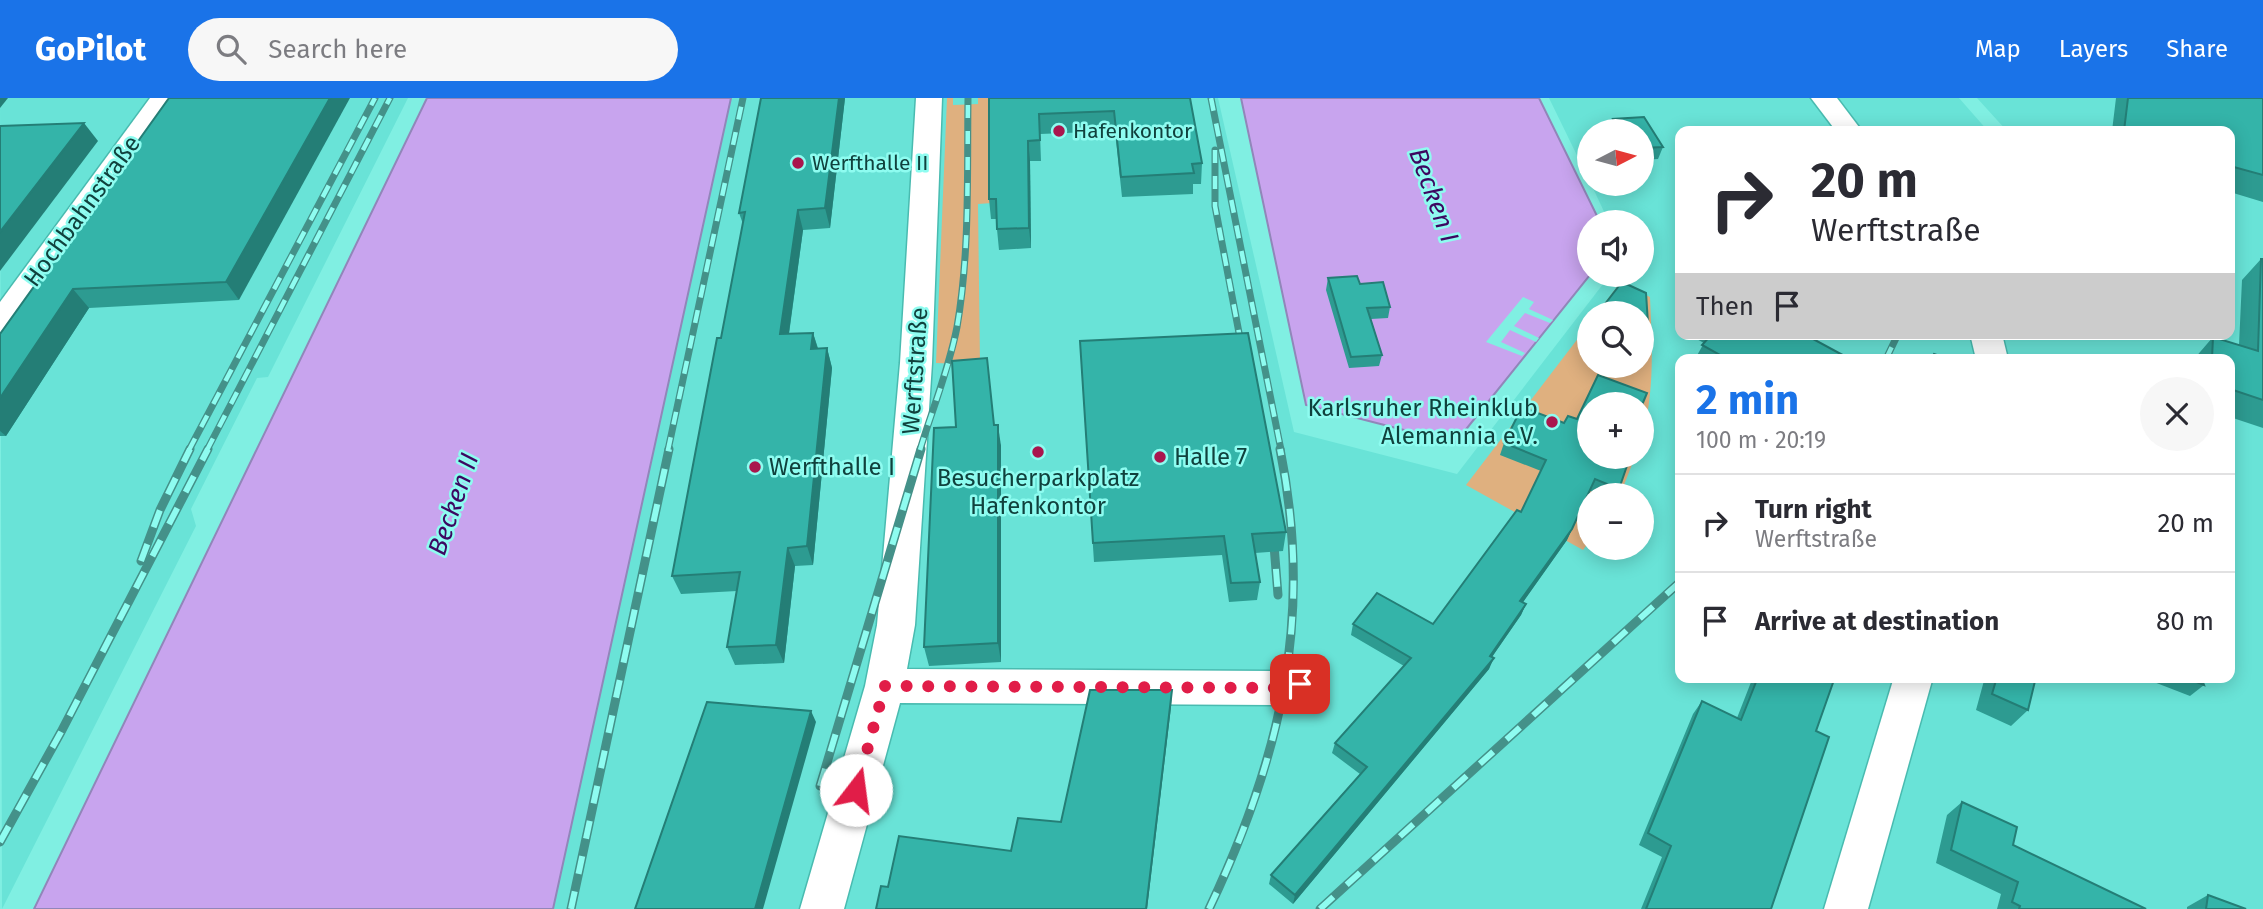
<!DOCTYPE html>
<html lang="en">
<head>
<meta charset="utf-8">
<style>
	:root { --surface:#fff; --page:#f7f7f7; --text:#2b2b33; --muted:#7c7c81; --line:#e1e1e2; --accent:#1a73e8 }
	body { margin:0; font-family:"Fira Sans",sans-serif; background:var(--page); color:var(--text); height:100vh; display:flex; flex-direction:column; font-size:26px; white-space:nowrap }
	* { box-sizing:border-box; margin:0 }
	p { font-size:23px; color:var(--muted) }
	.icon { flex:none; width:38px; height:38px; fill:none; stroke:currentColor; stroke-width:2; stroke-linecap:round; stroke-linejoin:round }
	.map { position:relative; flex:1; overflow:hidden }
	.sheet { position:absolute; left:1675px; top:256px; width:560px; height:329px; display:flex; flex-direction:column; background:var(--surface); border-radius:14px; box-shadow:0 4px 18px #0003 }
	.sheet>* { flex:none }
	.top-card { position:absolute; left:1675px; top:28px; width:560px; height:214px; border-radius:14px; box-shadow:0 4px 18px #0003; background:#fff; color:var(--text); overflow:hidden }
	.needle { width:46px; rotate:84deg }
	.controls { position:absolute; left:1577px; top:21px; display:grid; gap:14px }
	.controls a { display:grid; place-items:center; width:77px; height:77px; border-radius:50%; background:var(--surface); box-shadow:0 4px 18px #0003; font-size:35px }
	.pin { position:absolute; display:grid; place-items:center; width:60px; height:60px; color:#fff; margin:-30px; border-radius:14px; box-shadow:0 4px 10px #0006 }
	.me { position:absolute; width:77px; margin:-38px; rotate:15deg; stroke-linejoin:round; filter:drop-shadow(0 0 5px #0008) }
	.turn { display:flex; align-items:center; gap:24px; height:147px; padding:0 21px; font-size:32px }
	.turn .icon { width:91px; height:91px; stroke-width:2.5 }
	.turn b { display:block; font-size:49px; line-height:60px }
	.then { display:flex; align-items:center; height:66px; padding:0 21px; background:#0003; gap:14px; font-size:26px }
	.round { display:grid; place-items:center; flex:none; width:74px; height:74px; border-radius:37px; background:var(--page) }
	.overview { display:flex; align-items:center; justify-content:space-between; height:119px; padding:0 21px }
	h1 { font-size:42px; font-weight:700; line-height:52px; color:var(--accent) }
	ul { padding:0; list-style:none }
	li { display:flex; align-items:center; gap:21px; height:98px; padding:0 21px; border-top:2px solid var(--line) }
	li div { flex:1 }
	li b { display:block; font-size:26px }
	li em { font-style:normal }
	header { display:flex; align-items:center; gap:42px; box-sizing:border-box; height:98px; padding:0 35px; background:var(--accent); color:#fff }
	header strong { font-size:33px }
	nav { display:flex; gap:38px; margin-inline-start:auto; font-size:24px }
	.search { width:490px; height:63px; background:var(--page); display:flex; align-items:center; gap:18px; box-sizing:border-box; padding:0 24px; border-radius:38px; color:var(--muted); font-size:26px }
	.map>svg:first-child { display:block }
	.built { fill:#69e3d7; fill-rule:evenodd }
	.green { fill:#dfb07f }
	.water { fill:#c8a4ee; stroke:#9186b9; stroke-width:2 }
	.pier { fill:#80efe2 }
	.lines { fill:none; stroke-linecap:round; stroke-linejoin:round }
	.minor-casing { stroke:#49bbb0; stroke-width:3 }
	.minor { fill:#fff; fill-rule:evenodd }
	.rail-far1-casing { stroke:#449189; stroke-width:7 }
	.rail-casing { stroke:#449189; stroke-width:9 }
	.rail-far1 { stroke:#8efcf0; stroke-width:4.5; stroke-dasharray:13; stroke-linecap:butt }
	.rail { stroke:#8efcf0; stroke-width:6; stroke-dasharray:18; stroke-linecap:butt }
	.wall { fill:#2d9b91 }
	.shaded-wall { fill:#247e76 }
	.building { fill:#34b4a9; stroke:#247e76; stroke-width:2 }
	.route { stroke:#e11d48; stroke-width:12; stroke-dasharray:0 21.6 }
	.poi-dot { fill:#a9164d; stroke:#8efcf0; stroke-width:2.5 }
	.labels { text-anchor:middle; stroke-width:5; stroke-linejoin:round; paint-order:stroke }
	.far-poi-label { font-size:21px; fill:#10413d; stroke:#8efcf0; text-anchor:start }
	.street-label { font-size:24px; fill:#10413d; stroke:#8efcf0 }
	.poi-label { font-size:24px; fill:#10413d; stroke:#8efcf0; text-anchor:start }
	.water-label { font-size:26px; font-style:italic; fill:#3d0760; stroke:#8efcf0 }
</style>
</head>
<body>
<header>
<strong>GoPilot</strong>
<div class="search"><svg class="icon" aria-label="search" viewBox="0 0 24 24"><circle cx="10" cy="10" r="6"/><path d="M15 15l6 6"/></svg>Search here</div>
<nav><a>Map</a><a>Layers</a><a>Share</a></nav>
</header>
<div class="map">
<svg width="2263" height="811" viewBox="0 0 2263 811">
	<rect width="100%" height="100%" fill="#80efe2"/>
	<g class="built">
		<path d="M 0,0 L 408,0 L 268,279 L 257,280 L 191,411 L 196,428 L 2,811 Z"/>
		<path d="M 731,0 L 1218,0 L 1294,334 L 1457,376 L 1610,177 L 1642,177 L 1642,124 L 1608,122 L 1591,86 L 1642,86 L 1642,33 L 1589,33 L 1589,82 L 1549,0 L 1959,0 L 1988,33 L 1680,33 L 1680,236 L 2230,236 L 2230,33 L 2007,33 L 1977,0 L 2263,0 L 2263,811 L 553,811 ZM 1589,215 L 1642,215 L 1642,268 L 1589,268 ZM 1680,261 L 2230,261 L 2230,579 L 1680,579 ZM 1589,306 L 1642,306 L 1642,359 L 1589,359 ZM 1589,397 L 1642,397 L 1642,450 L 1589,450 Z"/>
	</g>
	<g class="green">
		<path d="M 947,0 L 953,0 L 953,7 L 978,6 L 978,0 L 988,0 L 988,6 L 991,6 L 992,105 L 978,106 L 980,267 L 936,265 Z"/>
		<path d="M 1620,185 L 1650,199 C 1652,246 1655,294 1642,339 L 1642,306 L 1589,306 L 1589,359 L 1635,359 L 1620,397 L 1589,397 L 1589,444 L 1583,452 L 1466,387 L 1589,226 L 1589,268 L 1642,268 L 1642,215 L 1597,215 Z"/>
	</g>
	<g class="water">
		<path d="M 427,0 L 731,0 L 553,811 L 34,811 Z"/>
		<path d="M 1241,0 L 1539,0 L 1600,124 L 1589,124 L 1590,177 L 1455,345 L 1306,307 Z"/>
	</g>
	<path class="pier" d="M 1523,199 L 1534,204 L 1529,211 L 1553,222 L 1550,225 L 1525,215 L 1514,228 L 1539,240 L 1536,244 L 1510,232 L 1501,244 L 1525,255 L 1522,258 L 1486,244 Z"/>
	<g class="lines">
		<defs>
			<g id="minor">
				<path d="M 150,0 L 176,0 L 11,234 L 0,237 L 0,204 Z"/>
				<path d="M 916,0 L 942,0 L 932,265 L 915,527 L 907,571 L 1287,573 L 1300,569 L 1314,574 L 1320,586 L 1314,598 L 1287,607 L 900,605 L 844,811 L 800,811 L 865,588 L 877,527 L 900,265 Z"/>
				<path d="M 1811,0 L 1837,0 L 1862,33 L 1836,33 Z"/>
				<path d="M 1970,236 L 2002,236 L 2008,261 L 1976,261 Z"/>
				<path d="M 1894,579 L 1933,579 L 1868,811 L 1824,811 Z"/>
			</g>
		</defs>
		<use href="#minor" class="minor-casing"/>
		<use href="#minor" class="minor"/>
		<defs>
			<g id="rail-far1">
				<path d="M 1211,0 L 1281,352"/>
				<path d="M 1215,52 L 1215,108 L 1243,256"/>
				<path d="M 1886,261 L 1898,236"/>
				<path d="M 189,352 L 375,0"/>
				<path d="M 207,352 L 390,0"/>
				<path d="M 668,352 L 743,0"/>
				<path d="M 920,352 C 932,312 949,271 957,229 C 970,154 967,76 968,0"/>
			</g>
			<g id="rail">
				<path d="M 1273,435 L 1278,497"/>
				<path d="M 141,463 L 160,412 L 190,351"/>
				<path d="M 820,688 L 921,351"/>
				<path d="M 0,744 L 61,634 L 208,351"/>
				<path d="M 571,811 L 669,351"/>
				<path d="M 1209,811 C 1281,659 1314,519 1280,351"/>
				<path d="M 1320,811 L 1680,484"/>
			</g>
		</defs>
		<use href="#rail-far1" class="rail-far1-casing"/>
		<use href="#rail" class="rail-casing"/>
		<use href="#rail-far1" class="rail-far1"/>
		<use href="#rail" class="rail"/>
	</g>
	<g class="wall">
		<path d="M 169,0 L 239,202 L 89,210 L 6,338 L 0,338 L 0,236 Z"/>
		<path d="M 845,0 L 830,130 L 803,132 L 789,236 L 813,235 L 818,250 L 827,250 L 832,270 L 813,467 L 795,468 L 784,565 L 735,567 L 727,549 L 737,493 L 681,496 L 672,478 L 721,240 L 743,126 L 739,115 Z"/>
		<path d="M 989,0 L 1190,0 L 1202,65 L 1201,86 L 1193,86 L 1193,96 L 1122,99 L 1115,33 L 1040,36 L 1041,63 L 1030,63 L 1031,150 L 999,152 L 996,121 L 991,121 L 989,101 Z"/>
		<path d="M 2116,0 L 2263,0 L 2263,104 L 2230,94 L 2230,33 L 2112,33 Z"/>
		<path d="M 1644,19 L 1663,49 L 1658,61 L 1642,62 L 1642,33 L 1609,33 L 1613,21 Z"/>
		<path d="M 2261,161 L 2263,161 L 2263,330 L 2230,319 L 2230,261 L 2194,261 L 2213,239 L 2239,247 L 2242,182 Z"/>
		<path d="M 1328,180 L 1360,186 L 1390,209 L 1388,220 L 1371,221 L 1382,257 L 1379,268 L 1349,270 L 1326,192 Z"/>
		<path d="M 1642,215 L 1649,241 L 1646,247 L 1642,245 Z"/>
		<path d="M 1691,236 L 1804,236 L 1850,261 L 1695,261 L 1704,245 L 1691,238 Z"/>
		<path d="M 1081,263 L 1286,434 L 1283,453 L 1255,455 L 1260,484 L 1257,502 L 1229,504 L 1222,457 L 1094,464 Z"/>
		<path d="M 1589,306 L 1619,391 L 1616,397 L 1601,397 L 1590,393 L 1567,442 L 1523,504 L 1526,506 L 1521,517 L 1492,559 L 1489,571 L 1293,806 L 1269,786 L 1271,777 L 1360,676 L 1332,655 L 1335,645 L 1404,568 L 1351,537 L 1353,526 L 1433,526 L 1521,414 L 1541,373 L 1500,357 L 1504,345 L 1577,321 Z"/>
		<path d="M 994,327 L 1001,348 L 1001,564 L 929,568 L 924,549 L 956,329 Z"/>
		<path d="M 1753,579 L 1835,579 L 1816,633 L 1771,811 L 1641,811 L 1662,759 L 1639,747 L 1693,616 L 1702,603 L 1737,620 Z"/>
		<path d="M 1985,579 L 2036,579 L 2028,612 L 2011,628 L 1976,612 Z"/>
		<path d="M 2141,579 L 2201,579 L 2204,587 L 2190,598 Z"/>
		<path d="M 1962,704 L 2013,747 L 2146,811 L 1997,811 L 2001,796 L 1936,765 L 1947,717 Z"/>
		<path d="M 2208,797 L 2246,811 L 2187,811 L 2187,809 Z"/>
	</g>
	<g class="shaded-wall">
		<path d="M 0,0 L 8,0 L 0,10 Z"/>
		<path d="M 330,0 L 350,0 L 239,202 L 226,184 Z"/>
		<path d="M 839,0 L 845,0 L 830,130 L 825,110 Z"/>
		<path d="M 84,25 L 98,43 L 0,173 L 0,134 Z"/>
		<path d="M 1028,43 L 1030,63 L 1031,150 L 1029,130 Z"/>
		<path d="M 798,112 L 803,132 L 786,256 L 780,236 Z"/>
		<path d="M 73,191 L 89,210 L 6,338 L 0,333 L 0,300 Z"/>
		<path d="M 813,235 L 819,255 L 811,251 Z"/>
		<path d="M 827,250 L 832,270 L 813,467 L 807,448 Z"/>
		<path d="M 998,327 L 1001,348 L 1001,564 L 998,545 Z"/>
		<path d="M 1595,381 L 1567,442 L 1516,514 L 1520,503 Z"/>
		<path d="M 788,450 L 795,468 L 784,565 L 776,547 Z"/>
		<path d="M 1526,506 L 1521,517 L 1485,569 L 1490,558 Z"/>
		<path d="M 1494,560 L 1489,571 L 1293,806 L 1295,797 Z"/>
		<path d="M 1172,592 L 1171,609 L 1147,811 L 1146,811 Z"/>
		<path d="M 811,613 L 816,624 L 763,811 L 755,811 Z"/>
	</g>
	<g class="building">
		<path d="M 169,0 L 330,0 L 226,184 L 73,191 L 0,300 L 0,236 Z"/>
		<path d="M 761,0 L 839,0 L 825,110 L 798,112 L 780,236 L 813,235 L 811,251 L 827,250 L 807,448 L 788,450 L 776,547 L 727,549 L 740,474 L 672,478 L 717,240 L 721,240 L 745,114 L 739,115 Z"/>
		<path d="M 989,0 L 1190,0 L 1202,65 L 1192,66 L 1194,75 L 1121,79 L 1114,13 L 1039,16 L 1040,42 L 1028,43 L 1029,130 L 997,131 L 996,101 L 989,101 Z"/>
		<path d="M 2128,0 L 2263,0 L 2263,77 L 2230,68 L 2230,33 L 2124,33 Z"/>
		<path d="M 1644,19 L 1663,49 L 1642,50 L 1642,33 L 1620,33 L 1613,21 Z"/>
		<path d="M 84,25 L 0,134 L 0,28 Z"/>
		<path d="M 2261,161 L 2263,161 L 2263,302 L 2230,291 L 2230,261 L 2212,261 L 2213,239 L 2258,253 Z"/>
		<path d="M 1357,178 L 1360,186 L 1383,184 L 1390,209 L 1367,210 L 1382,257 L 1351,259 L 1328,180 Z"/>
		<path d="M 1622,184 L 1646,195 L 1649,241 L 1642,238 L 1642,215 L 1598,215 Z"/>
		<path d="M 1248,235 L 1286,434 L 1252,436 L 1260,484 L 1231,485 L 1224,438 L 1093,445 L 1080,243 Z"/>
		<path d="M 1712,236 L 1804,236 L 1850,261 L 1720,261 L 1722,258 L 1702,247 Z"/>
		<path d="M 1934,256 L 1948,261 L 1932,261 Z"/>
		<path d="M 987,260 L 994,327 L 998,327 L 998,545 L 924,549 L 934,330 L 956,329 L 952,263 Z"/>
		<path d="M 1598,277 L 1647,295 L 1642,307 L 1642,306 L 1589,306 L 1589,359 L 1630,359 L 1619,391 L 1595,381 L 1572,431 L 1520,503 L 1526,506 L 1490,558 L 1494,560 L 1295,797 L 1271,777 L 1367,669 L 1335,645 L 1411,560 L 1353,526 L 1377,495 L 1433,526 L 1517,412 L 1521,414 L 1546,362 L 1504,345 L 1522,309 L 1564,325 L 1568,318 L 1577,321 Z"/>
		<path d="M 1758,579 L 1835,579 L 1816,633 L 1829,639 L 1771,811 L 1646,811 L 1671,748 L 1648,735 L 1702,603 L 1741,622 Z"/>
		<path d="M 1997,579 L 2036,579 L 2028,612 L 1992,596 Z"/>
		<path d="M 2184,579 L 2201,579 L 2204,587 Z"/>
		<path d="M 1090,592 L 1172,592 L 1146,811 L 876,811 L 881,788 L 888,789 L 899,738 L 1011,753 L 1018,720 L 1061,724 Z"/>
		<path d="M 707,604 L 811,613 L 755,811 L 635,811 Z"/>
		<path d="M 1962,704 L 2017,729 L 2013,747 L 2146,811 L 2019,811 L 2020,808 L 2012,804 L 2018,784 L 1951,752 Z"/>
		<path d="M 2208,797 L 2246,811 L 2206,811 Z"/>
	</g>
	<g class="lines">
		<path class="route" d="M 856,692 L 885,588 L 1287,590 L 1300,586"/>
	</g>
	<g class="poi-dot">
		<circle cx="1059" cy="33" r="7"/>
		<circle cx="798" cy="65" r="7"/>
		<circle cx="1552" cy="324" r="7"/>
		<circle cx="1038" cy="354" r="7"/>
		<circle cx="1160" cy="359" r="7"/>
		<circle cx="755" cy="369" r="7"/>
	</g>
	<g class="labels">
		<g class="far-poi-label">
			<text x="1073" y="40">Hafenkontor</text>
			<text x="812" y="72">Werfthalle II</text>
		</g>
		<g class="street-label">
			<text transform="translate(82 113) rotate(-54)" y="8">Hochbahnstraße</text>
			<text transform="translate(915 273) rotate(-86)" y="8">Werftstraße</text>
		</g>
		<g class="poi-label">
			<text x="1538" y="318" text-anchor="end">Karlsruher Rheinklub<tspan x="1538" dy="28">Alemannia e.V.</tspan></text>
			<text x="1174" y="367">Halle 7</text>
			<text x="769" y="377">Werfthalle I</text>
			<text x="1038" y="388" text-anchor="middle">Besucherparkplatz<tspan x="1038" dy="28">Hafenkontor</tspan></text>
		</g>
		<g class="water-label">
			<text transform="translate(1434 97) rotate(70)" y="9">Becken I</text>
			<text transform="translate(453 406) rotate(-71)" y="9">Becken II</text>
		</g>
	</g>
</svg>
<div class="controls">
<a><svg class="needle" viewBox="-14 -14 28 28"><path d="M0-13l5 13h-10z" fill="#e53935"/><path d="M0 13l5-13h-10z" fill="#7c7c81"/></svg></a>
<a><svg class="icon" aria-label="sound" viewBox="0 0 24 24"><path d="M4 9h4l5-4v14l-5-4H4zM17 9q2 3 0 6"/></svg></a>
<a><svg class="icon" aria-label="search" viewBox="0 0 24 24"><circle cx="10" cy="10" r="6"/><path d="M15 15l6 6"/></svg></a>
<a>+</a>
<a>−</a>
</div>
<div class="pin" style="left:1300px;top:586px;background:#d93025"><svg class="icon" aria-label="arrive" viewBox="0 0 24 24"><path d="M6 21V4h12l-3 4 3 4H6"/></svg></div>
<svg class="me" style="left:856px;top:692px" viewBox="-20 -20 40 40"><circle r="19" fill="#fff"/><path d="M0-13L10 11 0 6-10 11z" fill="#e11d48"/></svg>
<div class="top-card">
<div class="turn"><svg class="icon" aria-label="right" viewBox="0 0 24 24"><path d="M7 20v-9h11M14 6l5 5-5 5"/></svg><div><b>20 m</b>Werftstraße</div></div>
<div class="then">Then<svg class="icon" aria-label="arrive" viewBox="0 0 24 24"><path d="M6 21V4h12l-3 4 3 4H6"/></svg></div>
</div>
<section class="sheet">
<div class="overview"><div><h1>2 min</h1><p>100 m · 20:19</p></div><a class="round"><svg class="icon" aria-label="close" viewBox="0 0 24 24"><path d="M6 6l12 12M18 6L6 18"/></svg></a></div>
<ul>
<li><svg class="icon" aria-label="right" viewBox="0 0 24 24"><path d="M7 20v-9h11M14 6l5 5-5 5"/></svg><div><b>Turn right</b><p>Werftstraße</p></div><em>20 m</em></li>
<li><svg class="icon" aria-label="arrive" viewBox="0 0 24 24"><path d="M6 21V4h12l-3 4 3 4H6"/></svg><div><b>Arrive at destination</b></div><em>80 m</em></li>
</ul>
</section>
</div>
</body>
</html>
